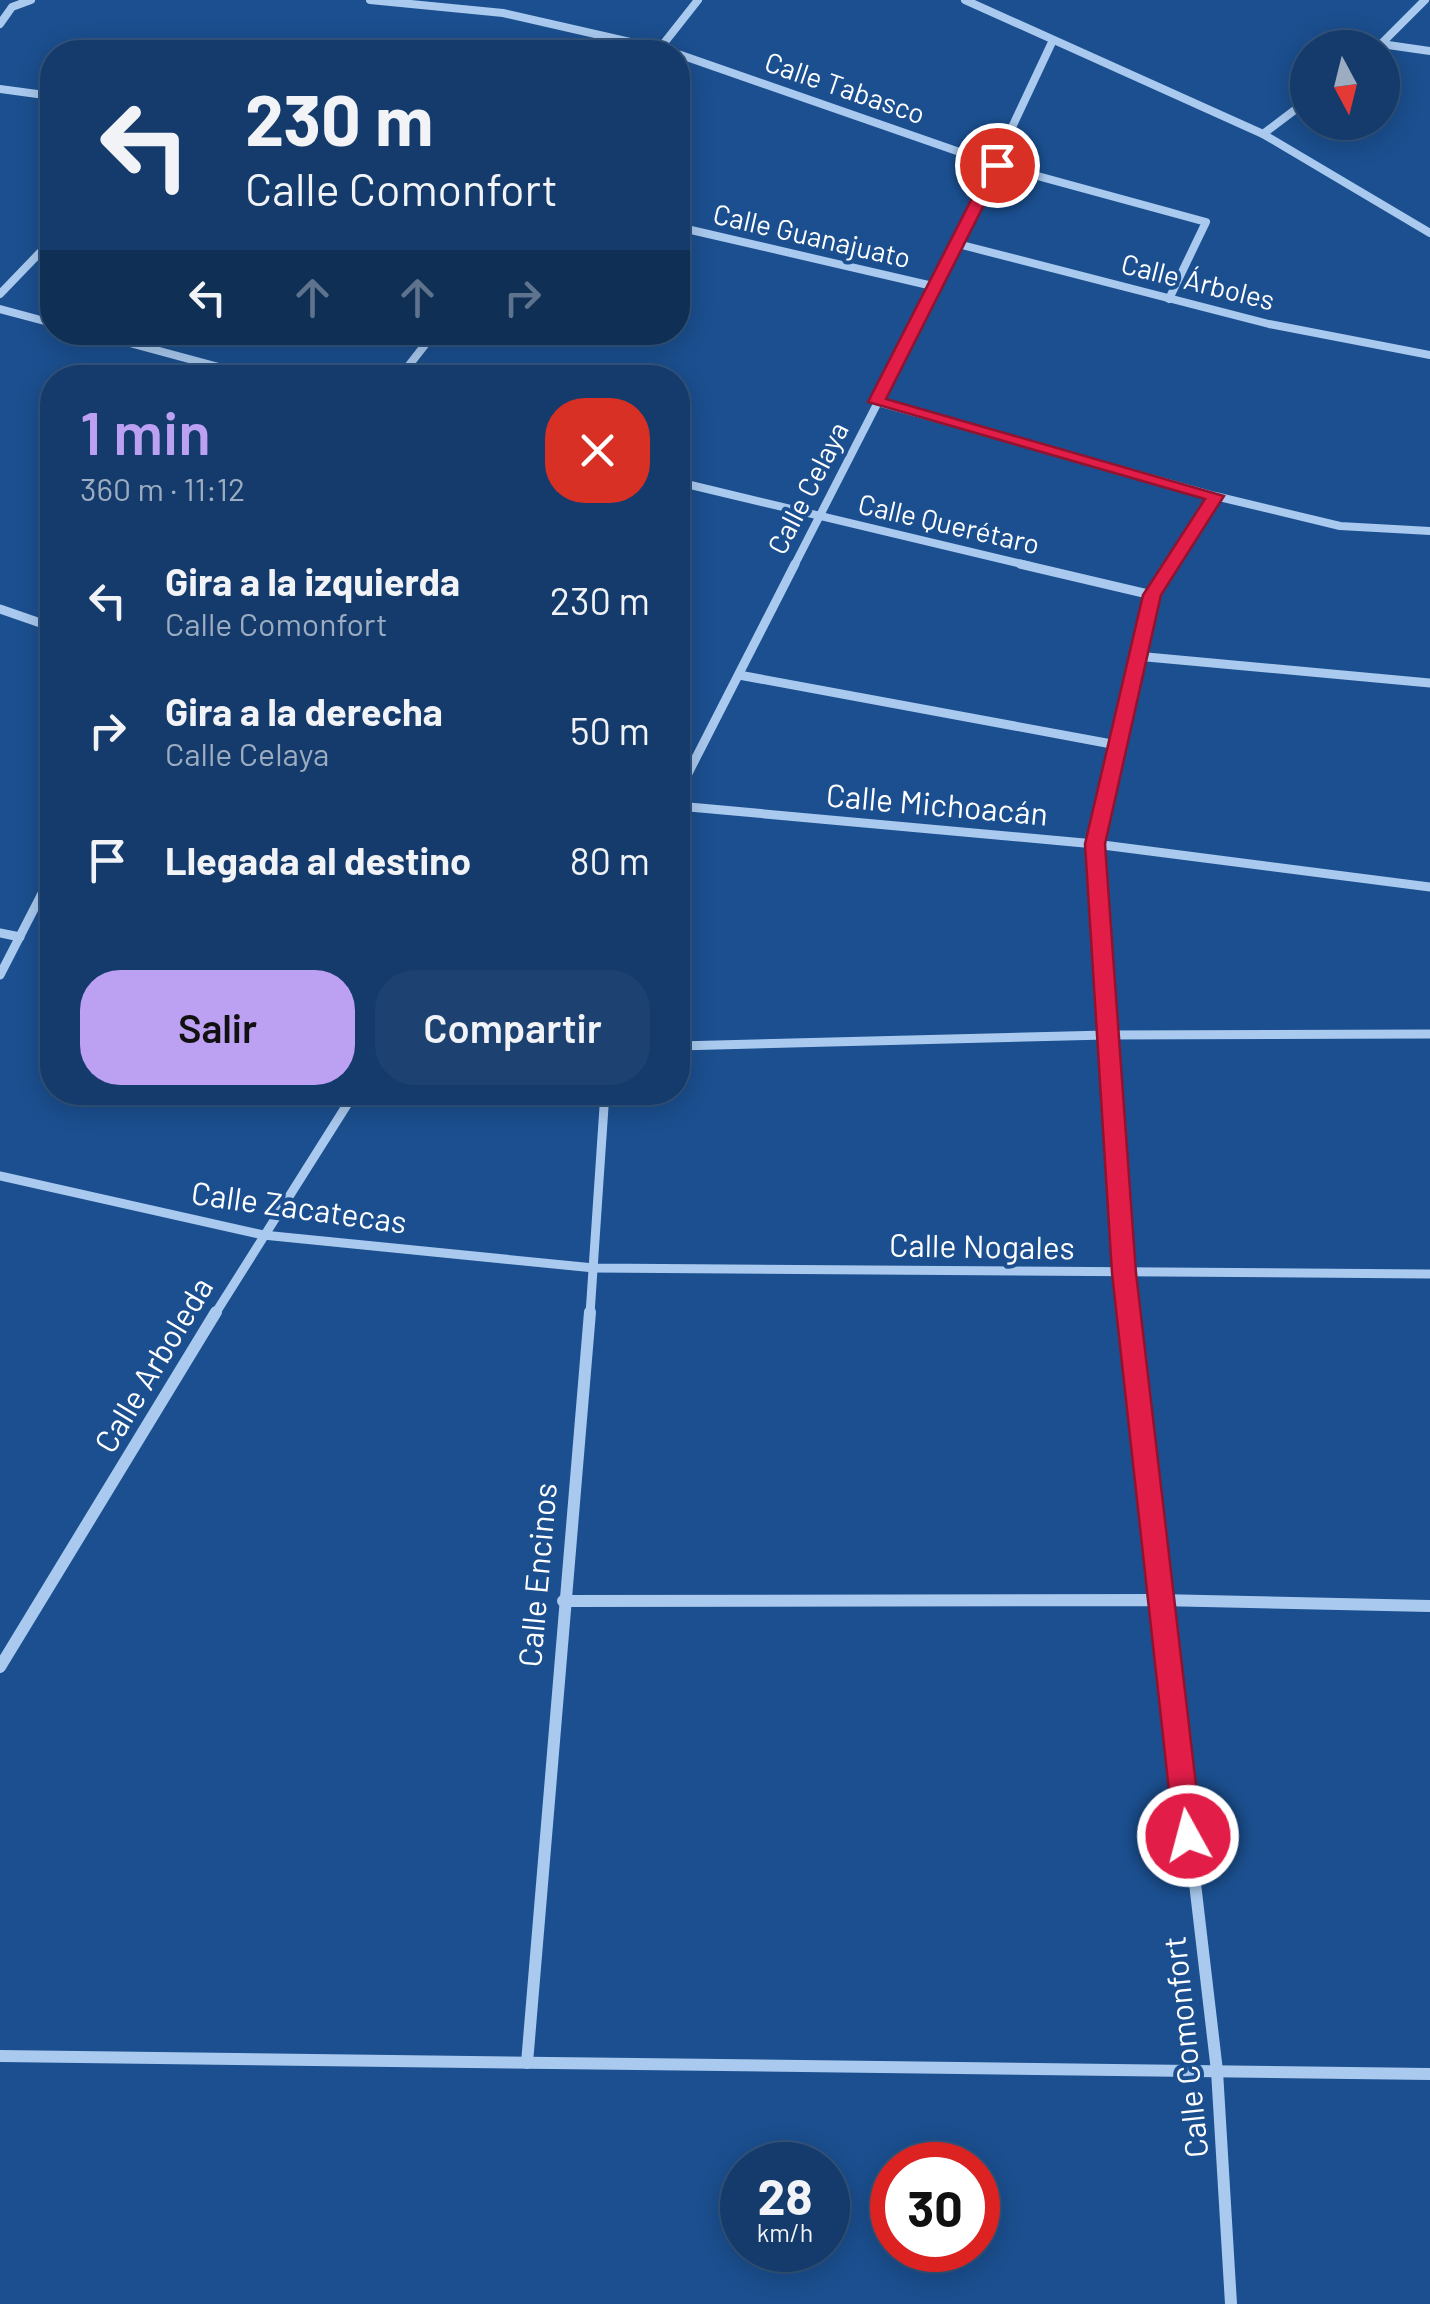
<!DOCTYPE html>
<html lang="es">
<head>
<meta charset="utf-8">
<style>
	:root { --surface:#143b6b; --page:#1d4271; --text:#f1f3f6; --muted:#9dadc1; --line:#33557e; --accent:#bca0f2 }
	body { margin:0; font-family:Barlow,sans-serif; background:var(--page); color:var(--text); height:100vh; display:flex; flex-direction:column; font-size:38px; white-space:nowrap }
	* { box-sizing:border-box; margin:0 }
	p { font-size:32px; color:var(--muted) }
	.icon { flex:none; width:55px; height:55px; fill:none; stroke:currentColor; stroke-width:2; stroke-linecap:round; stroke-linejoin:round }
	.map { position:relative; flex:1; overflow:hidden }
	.side { position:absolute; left:40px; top:365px; width:650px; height:740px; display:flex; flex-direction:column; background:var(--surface); border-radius:40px; box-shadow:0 5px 25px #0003,0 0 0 2px var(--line) }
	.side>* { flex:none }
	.hud { position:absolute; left:40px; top:40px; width:650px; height:305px; border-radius:40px; box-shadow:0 5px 25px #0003,0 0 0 2px var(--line); background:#143b6b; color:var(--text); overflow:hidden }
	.needle { width:65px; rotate:173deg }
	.tools { position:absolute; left:1290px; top:30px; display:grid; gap:20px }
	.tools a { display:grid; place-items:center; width:110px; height:110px; border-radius:50%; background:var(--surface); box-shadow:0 5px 25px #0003,0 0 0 2px var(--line); font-size:50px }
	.speed { position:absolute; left:720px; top:2142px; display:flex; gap:20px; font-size:50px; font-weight:700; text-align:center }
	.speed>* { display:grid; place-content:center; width:130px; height:130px; border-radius:50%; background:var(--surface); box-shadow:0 5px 25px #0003,0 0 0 2px var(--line); line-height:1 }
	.speed small { font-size:25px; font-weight:400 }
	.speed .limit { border:15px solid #d22; background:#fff; color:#111 }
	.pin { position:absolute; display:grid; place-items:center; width:85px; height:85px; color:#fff; margin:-42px; border:5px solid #fff; border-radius:50%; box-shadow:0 2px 10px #0007 }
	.me { position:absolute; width:110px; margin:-55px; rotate:353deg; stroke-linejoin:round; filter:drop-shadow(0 0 8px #0008) }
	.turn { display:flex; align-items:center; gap:35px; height:210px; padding:0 40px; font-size:45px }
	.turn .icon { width:130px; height:130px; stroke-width:2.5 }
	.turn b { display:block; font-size:70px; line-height:85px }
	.lanes { display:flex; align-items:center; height:95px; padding:0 40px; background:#0003; justify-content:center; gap:50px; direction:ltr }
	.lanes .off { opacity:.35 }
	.round { display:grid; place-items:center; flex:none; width:105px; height:105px; border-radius:40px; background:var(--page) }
	.overview { display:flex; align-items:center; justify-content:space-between; height:170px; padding:0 40px }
	h1 { font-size:60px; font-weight:600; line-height:75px; color:var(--accent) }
	.primary-button { display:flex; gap:20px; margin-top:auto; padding:20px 40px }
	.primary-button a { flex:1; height:115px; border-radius:40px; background:var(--accent); color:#111; font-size:40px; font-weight:600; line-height:115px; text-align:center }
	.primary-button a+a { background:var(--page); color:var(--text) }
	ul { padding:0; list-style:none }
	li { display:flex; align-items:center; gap:30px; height:130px; padding:0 40px }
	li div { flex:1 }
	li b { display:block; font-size:38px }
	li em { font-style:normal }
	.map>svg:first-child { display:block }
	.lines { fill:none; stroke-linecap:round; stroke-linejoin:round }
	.minor-far2 { stroke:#a9c9ee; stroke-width:8 }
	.minor-far1 { stroke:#a9c9ee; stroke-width:9 }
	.minor { stroke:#a9c9ee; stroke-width:12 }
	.route { fill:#e11d48; stroke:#92132f; stroke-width:2.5 }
	.labels { text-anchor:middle; stroke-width:8; stroke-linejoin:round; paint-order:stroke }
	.far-street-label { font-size:28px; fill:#fff; stroke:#1b4f8f }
	.street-label { font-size:32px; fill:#fff; stroke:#1b4f8f }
</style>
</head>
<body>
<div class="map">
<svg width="1430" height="2304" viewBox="0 0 1430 2304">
	<rect width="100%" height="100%" fill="#1b4f8f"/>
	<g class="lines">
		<g class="minor-far2">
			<path d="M 370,0 L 503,13 L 674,52"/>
			<path d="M 965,0 L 1263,134 L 1430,233"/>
			<path d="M 0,24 L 12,7 L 31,0"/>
			<path d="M 1381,44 L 1430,51"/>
			<path d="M 1377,48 L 1425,0"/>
			<path d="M 657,52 L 698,0"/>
			<path d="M 678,54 L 997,165 L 1206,222 L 1169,299"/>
			<path d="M 0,89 L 52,96"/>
			<path d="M 1263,134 L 1308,100"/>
			<path d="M 678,227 L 937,287"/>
			<path d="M 958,244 L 1269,324 L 1430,355"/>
			<path d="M 0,294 L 52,240"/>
			<path d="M 0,309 L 52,323"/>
			<path d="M 89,332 L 259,378"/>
			<path d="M 399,378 L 435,332"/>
			<path d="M 877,402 L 1215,496 L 1340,526 L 1430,531"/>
			<path d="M 678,482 L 1030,566"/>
			<path d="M 794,566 L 937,287 L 1053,40"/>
			<path d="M 1170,566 L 1215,496"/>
		</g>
		<g class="minor-far1">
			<path d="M 1020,564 L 1152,595"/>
			<path d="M 0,609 L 52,627"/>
			<path d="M 1136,656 L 1430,683"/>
			<path d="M 739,675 L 1117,745"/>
			<path d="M 678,793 L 795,564"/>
			<path d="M 678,806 L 1095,844 L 1430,887"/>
			<path d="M 0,933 L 20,937"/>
			<path d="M 0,975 L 52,874"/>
			<path d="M 678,1046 L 1106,1035 L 1430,1034"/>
			<path d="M 0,1176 L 263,1235 L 594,1268 L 1430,1274"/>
			<path d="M 215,1314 L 355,1092"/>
			<path d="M 590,1314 L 605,1092"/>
			<path d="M 1128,1314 L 1095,844 L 1152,595 L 1172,564"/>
		</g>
		<g class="minor">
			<path d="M 1128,1312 L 1217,2071 L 1231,2304"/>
			<path d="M 563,1601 L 1159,1600 L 1430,1606"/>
			<path d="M 0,1667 L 216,1312"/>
			<path d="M 0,2056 L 1430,2074"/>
			<path d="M 527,2063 L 590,1312"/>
		</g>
	</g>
	<path class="route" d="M 997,161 L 1004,165 L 886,399 L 1224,496 L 1161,595 L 1105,844 L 1136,1273 L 1202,1836 L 1198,1844 L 1188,1848 L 1178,1844 L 1174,1836 L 1112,1273 L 1085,844 L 1143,595 L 1205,499 L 868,402 L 989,165 Z"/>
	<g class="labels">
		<g class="far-street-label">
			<text transform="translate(845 88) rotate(19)" y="10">Calle Tabasco</text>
			<text transform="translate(812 236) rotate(13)" y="10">Calle Guanajuato</text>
			<text transform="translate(1198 282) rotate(14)" y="10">Calle Árboles</text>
			<text transform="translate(808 488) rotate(-63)" y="10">Calle Celaya</text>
			<text transform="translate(949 524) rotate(13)" y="10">Calle Querétaro</text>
		</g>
		<g class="street-label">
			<text transform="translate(937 805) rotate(5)" y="11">Calle Michoacán</text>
			<text transform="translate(299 1208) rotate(8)" y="11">Calle Zacatecas</text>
			<text transform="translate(982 1247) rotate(1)" y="11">Calle Nogales</text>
			<text transform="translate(154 1365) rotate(-59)" y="11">Calle Arboleda</text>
			<text transform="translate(538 1575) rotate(-85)" y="11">Calle Encinos</text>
			<text transform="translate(1186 2047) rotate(-96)" y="11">Calle Comonfort</text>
		</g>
	</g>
</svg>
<div class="tools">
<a><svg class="needle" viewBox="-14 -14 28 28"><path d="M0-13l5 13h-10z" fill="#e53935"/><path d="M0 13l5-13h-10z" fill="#9dadc1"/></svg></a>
</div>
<div class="speed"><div>28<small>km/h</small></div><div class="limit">30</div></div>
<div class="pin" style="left:997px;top:165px;background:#d93025"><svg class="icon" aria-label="arrive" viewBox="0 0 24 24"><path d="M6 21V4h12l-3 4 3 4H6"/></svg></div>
<svg class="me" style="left:1188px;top:1836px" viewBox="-20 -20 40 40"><circle r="17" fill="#e11d48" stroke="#fff" stroke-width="3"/><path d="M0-11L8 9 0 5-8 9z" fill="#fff"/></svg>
<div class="hud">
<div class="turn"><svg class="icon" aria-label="left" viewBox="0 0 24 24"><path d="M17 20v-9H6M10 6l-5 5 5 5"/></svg><div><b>230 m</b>Calle Comonfort</div></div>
<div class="lanes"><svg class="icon" aria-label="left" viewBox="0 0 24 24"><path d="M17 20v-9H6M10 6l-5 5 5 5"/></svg><svg class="icon off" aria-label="ahead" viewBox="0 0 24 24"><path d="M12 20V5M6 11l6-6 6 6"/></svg><svg class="icon off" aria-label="ahead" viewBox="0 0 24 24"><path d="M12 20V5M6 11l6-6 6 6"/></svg><svg class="icon off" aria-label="right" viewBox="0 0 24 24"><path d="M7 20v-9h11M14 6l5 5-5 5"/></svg></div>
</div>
<section class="side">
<div class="overview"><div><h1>1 min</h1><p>360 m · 11:12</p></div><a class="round" style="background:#d93025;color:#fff"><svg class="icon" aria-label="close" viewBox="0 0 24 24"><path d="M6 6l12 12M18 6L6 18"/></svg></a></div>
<ul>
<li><svg class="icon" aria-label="left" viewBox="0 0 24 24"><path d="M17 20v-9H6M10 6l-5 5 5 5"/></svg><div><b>Gira a la izquierda</b><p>Calle Comonfort</p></div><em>230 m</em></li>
<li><svg class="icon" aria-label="right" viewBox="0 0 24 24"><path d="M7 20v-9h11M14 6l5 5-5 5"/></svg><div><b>Gira a la derecha</b><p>Calle Celaya</p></div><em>50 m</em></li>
<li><svg class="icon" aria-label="arrive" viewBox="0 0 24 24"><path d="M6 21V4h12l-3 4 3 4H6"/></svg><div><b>Llegada al destino</b></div><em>80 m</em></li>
</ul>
<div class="primary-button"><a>Salir</a><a>Compartir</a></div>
</section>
</div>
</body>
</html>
